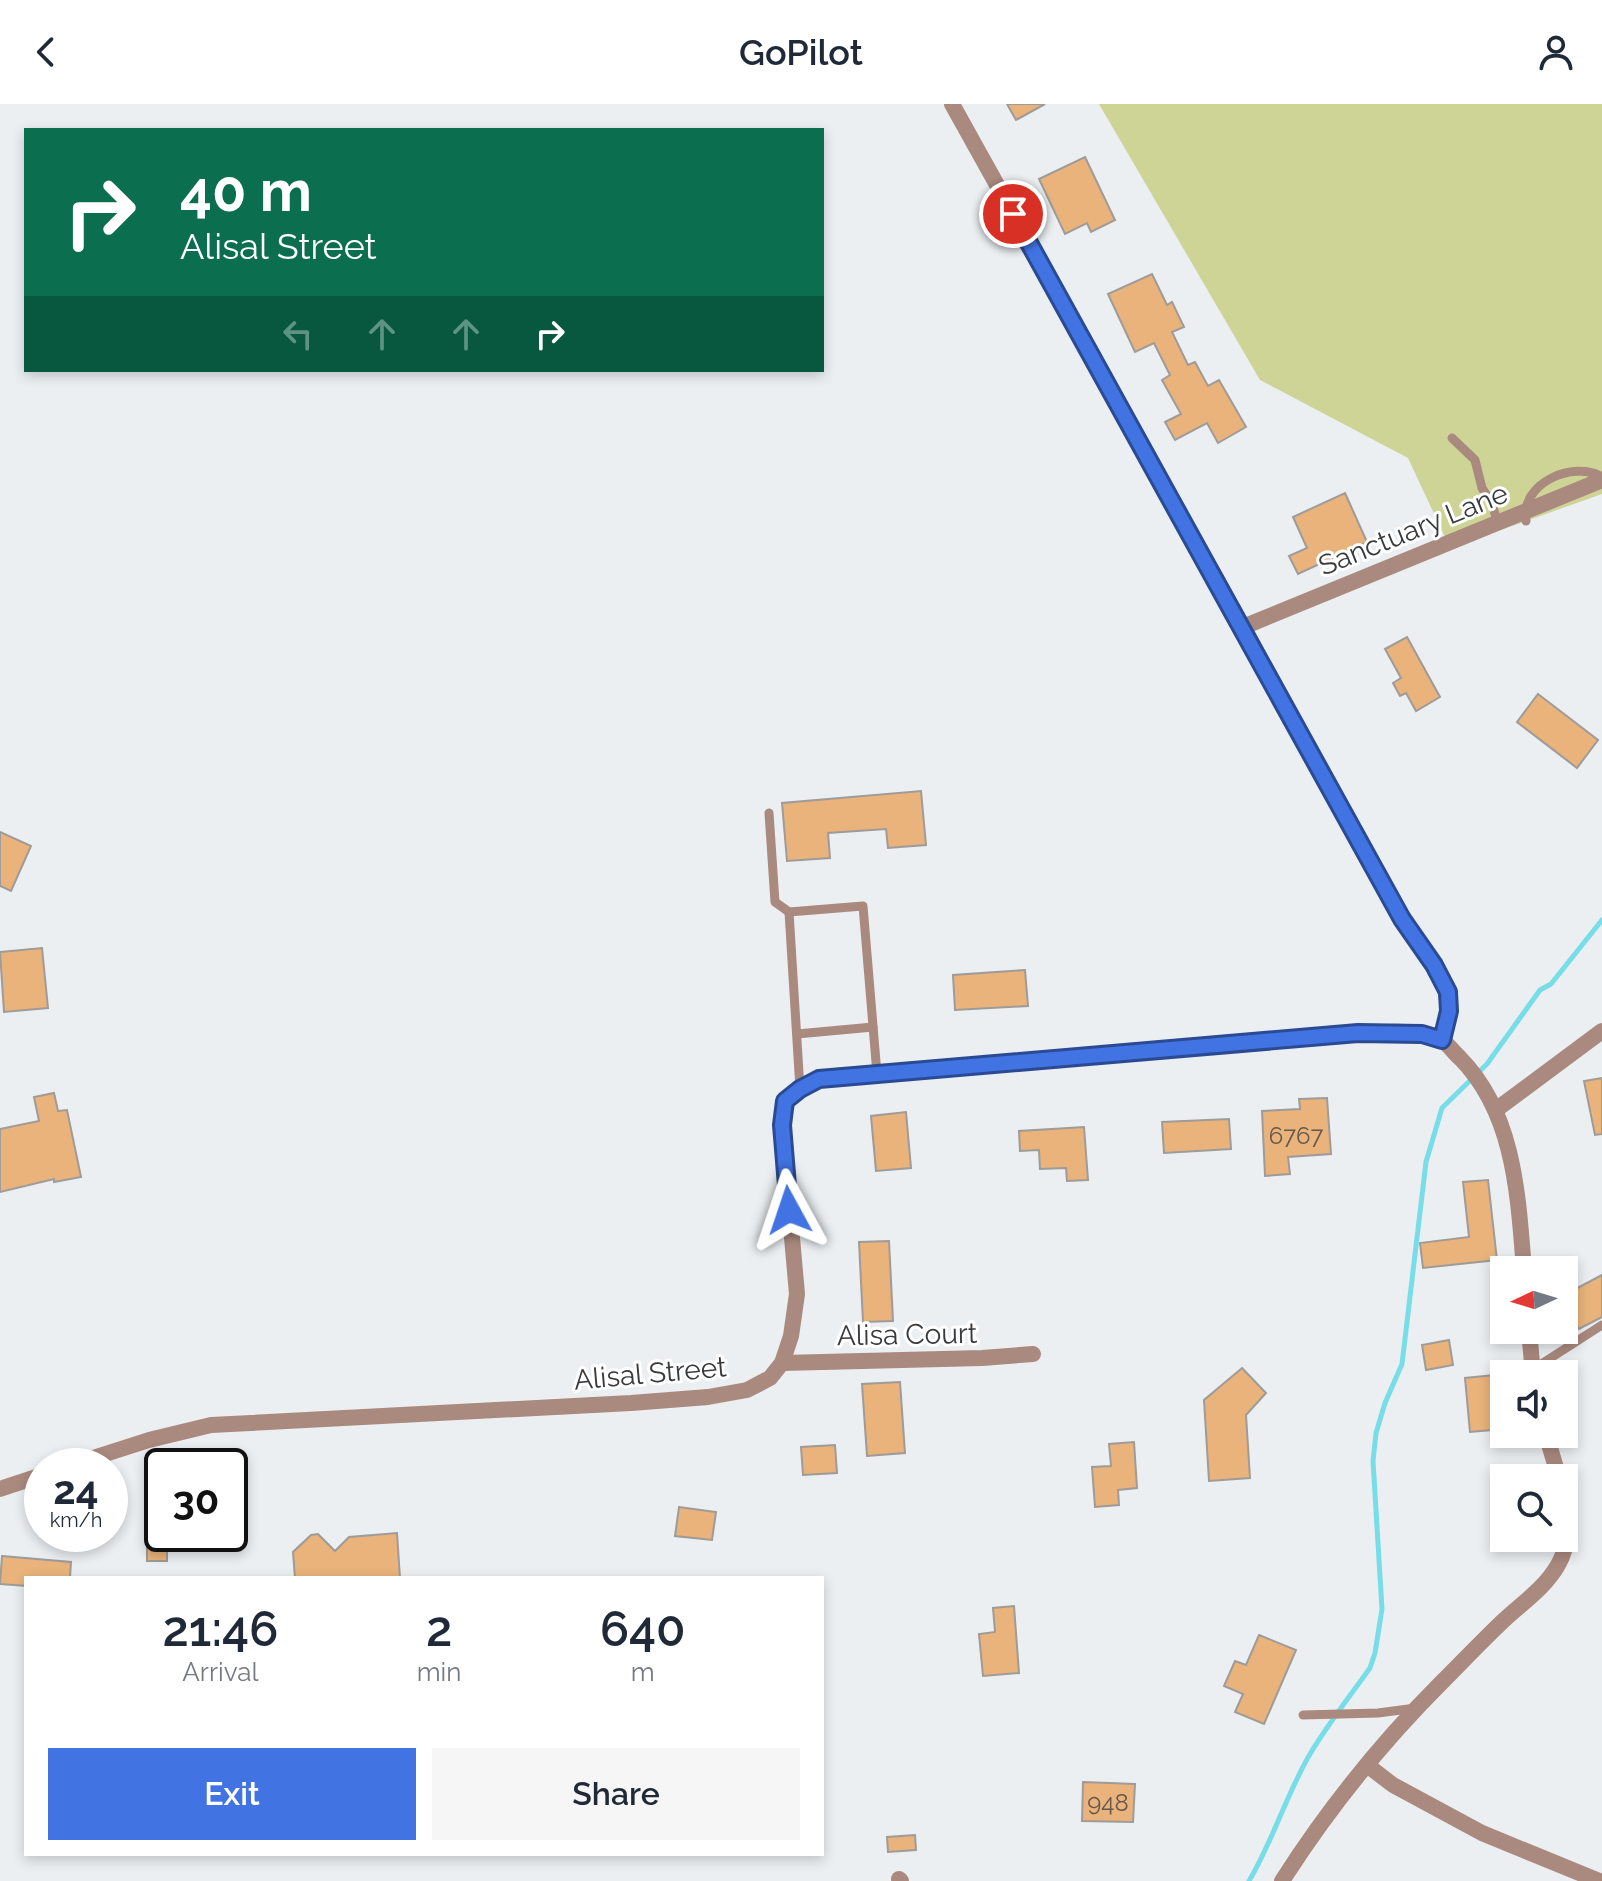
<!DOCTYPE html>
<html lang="en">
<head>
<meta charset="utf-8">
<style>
	:root { --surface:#fff; --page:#f6f6f7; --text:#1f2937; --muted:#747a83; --accent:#4173e3 }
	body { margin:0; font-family:Raleway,sans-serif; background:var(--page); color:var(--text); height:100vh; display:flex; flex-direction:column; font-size:30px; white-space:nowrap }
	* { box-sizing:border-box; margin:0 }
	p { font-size:26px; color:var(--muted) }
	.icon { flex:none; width:44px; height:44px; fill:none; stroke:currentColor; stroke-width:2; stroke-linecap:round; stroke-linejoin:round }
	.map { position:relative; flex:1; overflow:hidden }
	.drawer { position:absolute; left:24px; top:1472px; width:800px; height:280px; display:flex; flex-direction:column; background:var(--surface); border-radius:0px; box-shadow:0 4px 12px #0003 }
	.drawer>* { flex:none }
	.top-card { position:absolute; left:24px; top:24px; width:800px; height:244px; border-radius:0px; box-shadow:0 4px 12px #0003; background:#0b6e4f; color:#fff; overflow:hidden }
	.needle { width:52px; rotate:266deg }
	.controls { position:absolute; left:1490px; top:1152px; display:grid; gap:16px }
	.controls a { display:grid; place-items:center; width:88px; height:88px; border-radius:0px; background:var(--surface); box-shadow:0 4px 12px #0003; font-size:40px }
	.speed { position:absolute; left:24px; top:1344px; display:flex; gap:16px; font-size:40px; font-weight:700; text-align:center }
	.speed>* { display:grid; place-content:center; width:104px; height:104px; border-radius:50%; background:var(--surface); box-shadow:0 4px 12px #0003; line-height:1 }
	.speed small { font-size:20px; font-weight:400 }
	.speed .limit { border:4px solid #111; border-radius:12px; background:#fff; color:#111 }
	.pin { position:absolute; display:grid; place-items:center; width:68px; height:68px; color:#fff; margin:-34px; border:4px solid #fff; border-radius:50%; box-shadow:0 2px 8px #0007 }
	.me { position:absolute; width:88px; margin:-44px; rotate:355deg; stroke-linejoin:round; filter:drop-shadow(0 0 6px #0008) }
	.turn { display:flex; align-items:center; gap:28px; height:168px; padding:0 24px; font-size:36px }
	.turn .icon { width:104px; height:104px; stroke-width:2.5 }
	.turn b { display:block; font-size:56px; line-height:68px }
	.lanes { display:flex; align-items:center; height:76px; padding:0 24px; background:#0003; justify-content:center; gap:40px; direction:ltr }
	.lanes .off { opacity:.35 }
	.eta { display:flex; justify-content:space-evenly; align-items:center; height:136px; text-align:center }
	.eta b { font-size:48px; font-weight:600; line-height:56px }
	.button { display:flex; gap:16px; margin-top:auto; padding:16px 24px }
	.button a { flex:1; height:92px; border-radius:0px; background:var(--accent); color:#fff; font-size:32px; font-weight:600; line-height:92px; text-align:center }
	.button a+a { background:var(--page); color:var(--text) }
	header { display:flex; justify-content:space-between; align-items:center; height:104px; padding:0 24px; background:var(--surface); font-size:36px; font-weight:600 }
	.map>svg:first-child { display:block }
	.green { fill:#cdd495 }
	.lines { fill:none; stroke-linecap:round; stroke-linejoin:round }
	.stream { stroke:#77dde8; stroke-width:5 }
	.building { fill:#e9b37b; stroke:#9f9b98; stroke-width:2 }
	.lane { stroke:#aa897e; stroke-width:9 }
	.street { stroke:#aa897e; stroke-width:16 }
	.route-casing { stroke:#2a4b94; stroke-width:20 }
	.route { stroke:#4173e3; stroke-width:14 }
	.labels { text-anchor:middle; stroke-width:6; stroke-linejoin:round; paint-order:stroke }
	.number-label { font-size:24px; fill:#65584c }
	.street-label { font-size:28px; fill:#393a3c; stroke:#fff }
</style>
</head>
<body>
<header><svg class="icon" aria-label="back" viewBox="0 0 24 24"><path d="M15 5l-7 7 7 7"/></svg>GoPilot<svg class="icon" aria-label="person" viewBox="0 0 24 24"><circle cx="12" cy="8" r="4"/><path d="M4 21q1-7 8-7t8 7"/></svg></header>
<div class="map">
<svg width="1602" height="1777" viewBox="0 0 1602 1777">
	<rect width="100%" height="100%" fill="#ebeff2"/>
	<path class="green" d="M 1099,0 L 1602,0 L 1602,390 L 1450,444 L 1408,354 L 1260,276 Z"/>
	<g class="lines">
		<path class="stream" d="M 1249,1777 C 1273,1737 1286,1691 1310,1650 C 1328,1620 1350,1592 1370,1564 L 1375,1549 L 1382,1505 L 1373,1357 L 1376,1329 L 1385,1299 L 1402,1260 L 1426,1058 L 1442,1004 L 1487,960 L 1540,886 L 1551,880 L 1602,816"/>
	</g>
	<g class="building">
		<path d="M 1007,0 L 1045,0 L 1016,16 Z"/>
		<path d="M 1085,53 L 1115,116 L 1091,128 L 1087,119 L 1065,130 L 1039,75 Z"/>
		<path d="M 1152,170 L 1167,201 L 1172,198 L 1184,223 L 1172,228 L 1188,261 L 1195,258 L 1208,282 L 1219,276 L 1246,323 L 1218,339 L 1207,319 L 1175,336 L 1165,318 L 1181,310 L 1162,276 L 1170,271 L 1154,239 L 1135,248 L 1108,190 Z"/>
		<path d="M 1345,389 L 1367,438 L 1298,470 L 1289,452 L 1307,444 L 1293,413 Z"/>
		<path d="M 1407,533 L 1440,593 L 1416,607 L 1406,589 L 1400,592 L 1393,579 L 1401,574 L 1385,545 Z"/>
		<path d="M 1538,590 L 1598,636 L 1577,664 L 1517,618 Z"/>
		<path d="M 921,687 L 926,741 L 888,744 L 886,725 L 828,729 L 830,754 L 787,757 L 782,699 Z"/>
		<path d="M 0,728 L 31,742 L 11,787 L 0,782 Z"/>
		<path d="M 42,844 L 48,904 L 4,908 L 0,848 Z"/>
		<path d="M 1025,866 L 1028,902 L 955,906 L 953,871 Z"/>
		<path d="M 1602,974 L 1602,1030 L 1595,1031 L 1584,977 Z"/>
		<path d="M 54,989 L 58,1007 L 67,1006 L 81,1073 L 54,1078 L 54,1075 L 0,1088 L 0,1025 L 39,1017 L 34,993 Z"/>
		<path d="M 1327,994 L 1331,1050 L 1288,1053 L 1290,1070 L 1265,1072 L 1262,1007 L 1300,1005 L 1299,995 Z"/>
		<path d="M 906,1008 L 911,1064 L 876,1067 L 871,1012 Z"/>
		<path d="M 1229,1015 L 1231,1045 L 1164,1049 L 1162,1018 Z"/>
		<path d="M 1084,1023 L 1088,1076 L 1067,1077 L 1066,1064 L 1040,1065 L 1039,1046 L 1020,1047 L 1019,1027 Z"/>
		<path d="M 1488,1076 L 1497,1156 L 1423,1164 L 1420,1139 L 1469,1133 L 1463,1078 Z"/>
		<path d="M 889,1137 L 893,1217 L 863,1218 L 859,1138 Z"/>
		<path d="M 1602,1171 L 1602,1213 L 1579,1225 L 1564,1196 L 1564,1191 Z"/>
		<path d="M 1449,1236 L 1453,1261 L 1426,1266 L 1422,1241 Z"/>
		<path d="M 1242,1264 L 1266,1289 L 1246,1311 L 1250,1374 L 1209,1377 L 1204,1296 Z"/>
		<path d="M 1494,1271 L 1497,1298 L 1504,1298 L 1504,1325 L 1470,1328 L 1465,1274 Z"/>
		<path d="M 900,1278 L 905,1349 L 867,1352 L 862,1280 Z"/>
		<path d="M 1134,1338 L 1137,1384 L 1118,1386 L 1119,1401 L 1095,1403 L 1092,1363 L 1111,1362 L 1109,1340 Z"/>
		<path d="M 835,1341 L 837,1369 L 803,1371 L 801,1343 Z"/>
		<path d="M 679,1403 L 716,1408 L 712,1436 L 675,1432 Z"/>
		<path d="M 397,1429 L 400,1474 L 295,1474 L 293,1448 L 311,1431 L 318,1430 L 335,1447 L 349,1433 Z"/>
		<rect x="147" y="1443" width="20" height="14"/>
		<path d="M 2,1452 L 71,1458 L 70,1474 L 26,1474 L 26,1482 L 0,1480 Z"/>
		<path d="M 1014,1502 L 1019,1569 L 983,1572 L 979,1530 L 995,1528 L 993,1504 Z"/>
		<path d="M 1259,1531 L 1296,1546 L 1264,1620 L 1235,1608 L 1243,1590 L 1224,1582 L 1235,1557 L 1246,1561 Z"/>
		<path d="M 1083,1678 L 1135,1680 L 1133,1718 L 1082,1717 Z"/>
		<path d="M 915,1731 L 916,1746 L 888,1748 L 887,1733 Z"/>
	</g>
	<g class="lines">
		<g class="lane">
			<path d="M 1452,334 L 1475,356 L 1482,384 L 1492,400 L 1498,420"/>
			<path d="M 1526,417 C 1520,379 1573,356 1602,373"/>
			<path d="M 769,709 L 775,798 L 789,808"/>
			<path d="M 797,930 L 873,923"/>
			<path d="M 800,985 L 789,808 L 863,802 L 877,970"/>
			<path d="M 1532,1266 L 1602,1221"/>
			<path d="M 1303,1611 L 1378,1609 L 1416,1604"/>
		</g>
		<g class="street">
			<path d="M 952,0 L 1243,523 L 1402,815 L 1444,879 L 1449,907 L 1442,936"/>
			<path d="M 1243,523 L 1602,376"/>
			<path d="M 1497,1005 L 1602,927"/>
			<path d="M 1529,1226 L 1533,1270"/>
			<path d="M 782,1259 L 982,1254 L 1033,1250"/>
			<path d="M 1546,1330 L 1559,1374"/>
			<path d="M 68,1362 L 149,1336 L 211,1321 L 631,1299 L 708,1293 L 747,1286 L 770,1274 L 782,1259 L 791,1232 L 797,1190 L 782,1021 L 785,997 L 800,985 L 819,975 L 1358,929 C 1383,929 1421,923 1443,937 C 1449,941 1454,949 1460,954 C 1515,1010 1518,1092 1524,1166"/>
			<path d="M 0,1385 L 42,1371"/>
			<path d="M 1367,1661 L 1393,1681 L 1482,1729 L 1599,1777"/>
			<path d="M 899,1775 L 901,1777"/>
			<path d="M 1282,1777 C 1328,1705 1382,1638 1442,1578 C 1462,1558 1482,1537 1503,1517 C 1522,1499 1544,1485 1558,1461 C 1569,1442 1569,1417 1564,1396"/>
		</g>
	</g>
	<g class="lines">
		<defs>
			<path id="route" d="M 789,1106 L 782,1021 L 785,997 L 800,985 L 819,975 L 1358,929 L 1422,930 L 1442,936 L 1449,907 L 1448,888 L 1434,861 L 1402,815 L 1013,110"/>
		</defs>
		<use href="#route" class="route-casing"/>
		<use href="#route" class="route"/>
	</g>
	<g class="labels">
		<g class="number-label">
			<text x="1296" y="1040">6767</text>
			<text x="1108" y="1707">948</text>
		</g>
		<g class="street-label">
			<text transform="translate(1413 425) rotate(-22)" y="10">Sanctuary Lane</text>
			<text transform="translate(907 1230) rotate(-1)" y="10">Alisa Court</text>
			<text transform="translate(650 1269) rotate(-5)" y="10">Alisal Street</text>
		</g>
	</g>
</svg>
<div class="controls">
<a><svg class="needle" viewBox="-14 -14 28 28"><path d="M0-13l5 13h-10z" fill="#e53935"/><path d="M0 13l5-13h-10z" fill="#747a83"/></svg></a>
<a><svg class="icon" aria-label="sound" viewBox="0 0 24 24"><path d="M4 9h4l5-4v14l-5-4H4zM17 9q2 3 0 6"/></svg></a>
<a><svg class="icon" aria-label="search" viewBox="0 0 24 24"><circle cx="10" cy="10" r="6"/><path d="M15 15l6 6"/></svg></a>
</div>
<div class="speed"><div>24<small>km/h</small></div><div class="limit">30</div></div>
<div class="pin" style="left:1013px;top:110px;background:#d93025"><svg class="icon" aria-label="arrive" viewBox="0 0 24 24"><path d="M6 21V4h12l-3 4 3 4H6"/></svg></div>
<svg class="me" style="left:789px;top:1106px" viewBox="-20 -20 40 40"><path d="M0-17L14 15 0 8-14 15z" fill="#4173e3" stroke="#fff" stroke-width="4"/></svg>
<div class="top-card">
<div class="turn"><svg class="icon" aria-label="right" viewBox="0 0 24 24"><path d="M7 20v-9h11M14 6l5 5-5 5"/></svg><div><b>40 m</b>Alisal Street</div></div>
<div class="lanes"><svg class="icon off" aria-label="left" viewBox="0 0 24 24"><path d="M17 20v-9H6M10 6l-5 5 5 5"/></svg><svg class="icon off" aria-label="ahead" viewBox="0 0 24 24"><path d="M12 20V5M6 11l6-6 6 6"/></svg><svg class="icon off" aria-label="ahead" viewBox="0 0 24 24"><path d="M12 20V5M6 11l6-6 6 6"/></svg><svg class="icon" aria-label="right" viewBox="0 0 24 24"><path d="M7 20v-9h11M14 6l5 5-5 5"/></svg></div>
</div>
<section class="drawer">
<div class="eta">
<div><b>21:46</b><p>Arrival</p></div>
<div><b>2</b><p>min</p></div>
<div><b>640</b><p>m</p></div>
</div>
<div class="button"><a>Exit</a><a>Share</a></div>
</section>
</div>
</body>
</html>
